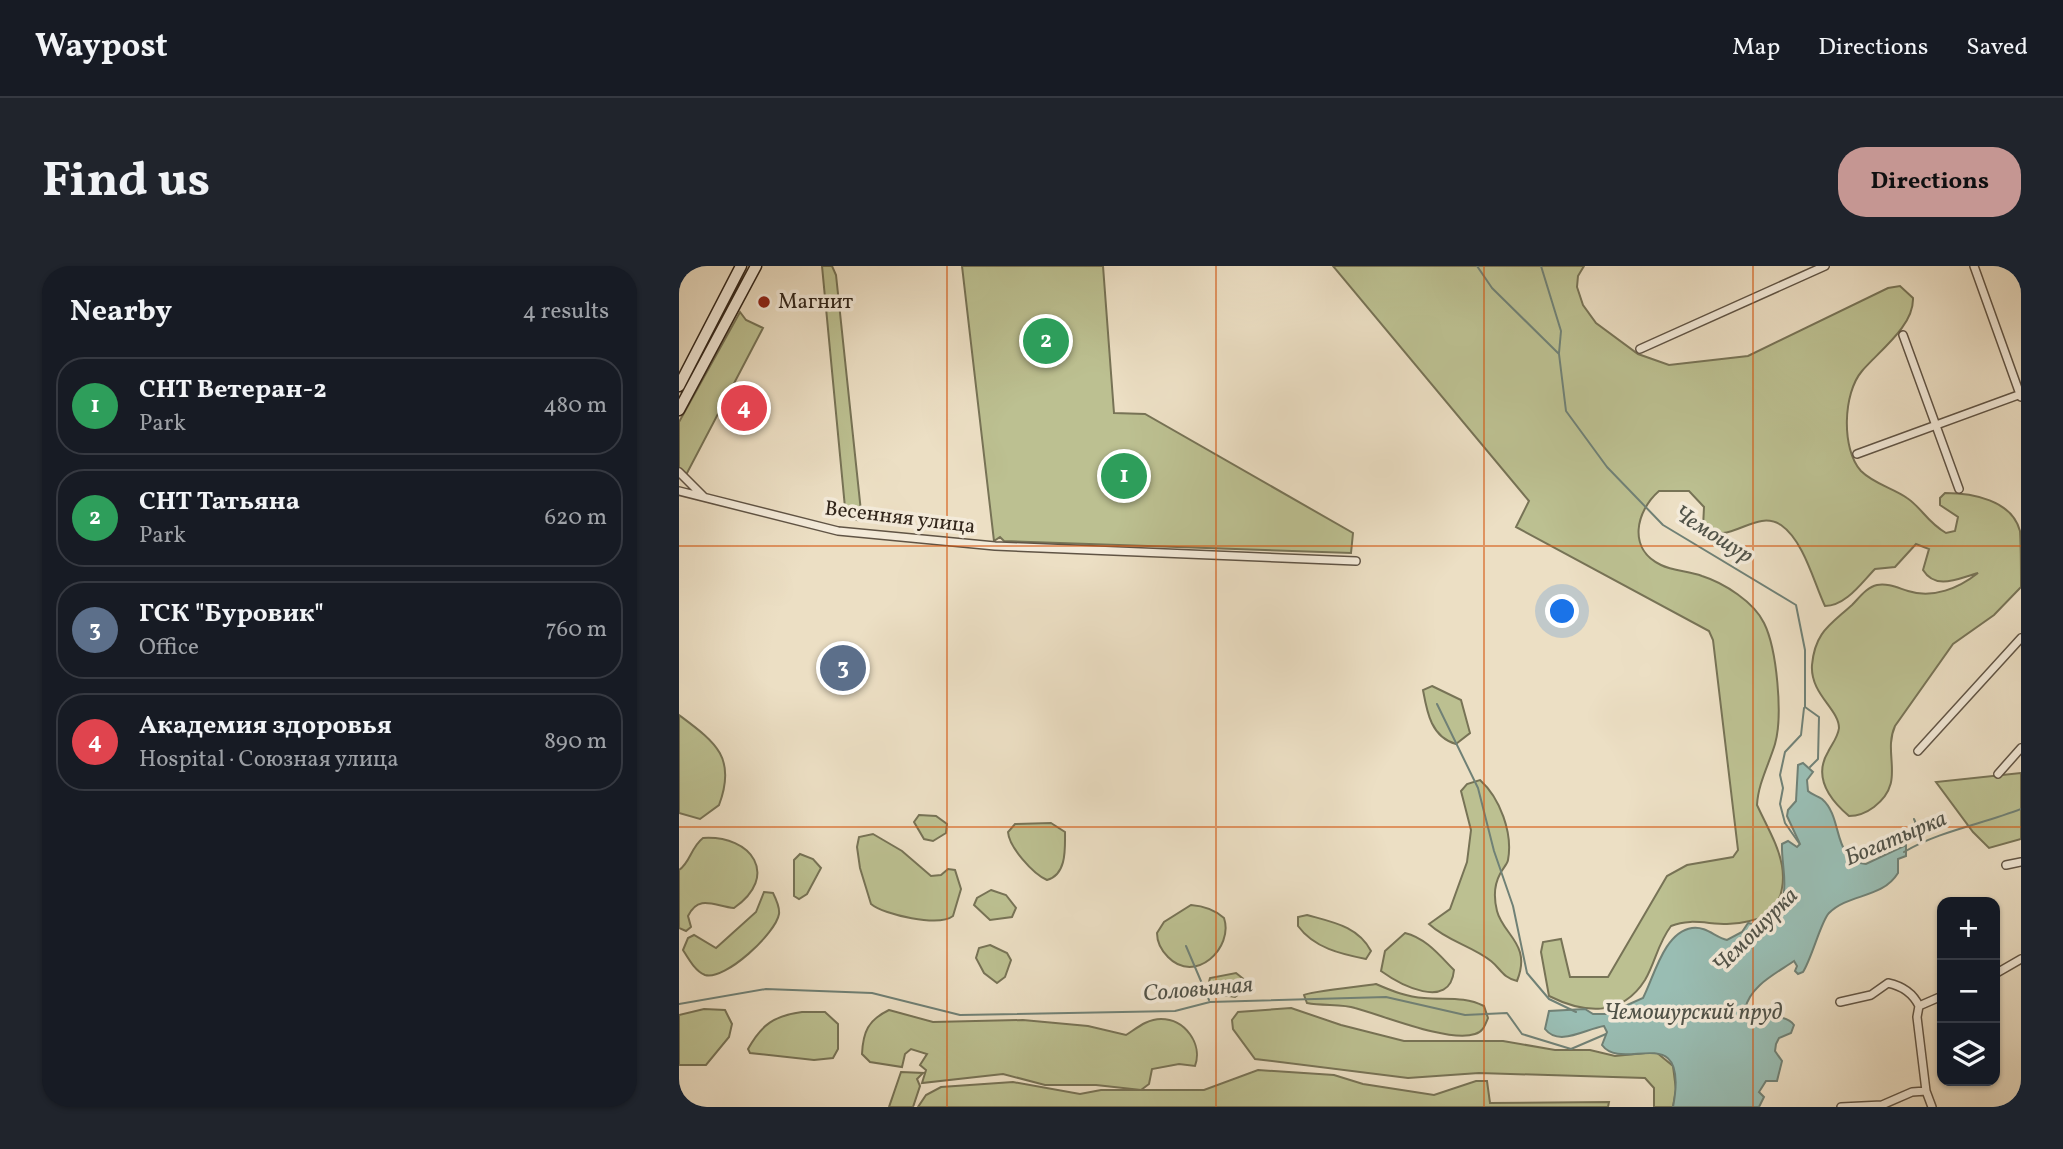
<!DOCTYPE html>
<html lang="en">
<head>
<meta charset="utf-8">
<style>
	body { margin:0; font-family:Vollkorn,serif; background:#20242c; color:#f1f3f6 }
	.controls { position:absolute; right:21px; bottom:21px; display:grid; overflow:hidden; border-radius:14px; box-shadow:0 2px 5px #0004 }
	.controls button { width:63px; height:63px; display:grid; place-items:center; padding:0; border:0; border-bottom:2px solid #363941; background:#171b24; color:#f1f3f6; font:35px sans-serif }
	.you { position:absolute; left:884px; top:346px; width:24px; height:24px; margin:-18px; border:5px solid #fff; border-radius:50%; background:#1a73e8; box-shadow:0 0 0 10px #1a73e833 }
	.badge { display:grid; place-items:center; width:46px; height:46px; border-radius:50%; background:#c59692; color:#fff; font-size:23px; font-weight:700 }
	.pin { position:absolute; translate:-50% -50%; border:4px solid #fff; box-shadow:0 2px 7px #0006 }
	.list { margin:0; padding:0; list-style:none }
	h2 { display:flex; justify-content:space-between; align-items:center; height:91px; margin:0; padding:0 28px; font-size:30px }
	h2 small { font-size:23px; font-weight:400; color:#9ea1a6 }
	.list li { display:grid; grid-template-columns:46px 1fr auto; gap:21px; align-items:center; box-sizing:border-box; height:98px; margin:0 14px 14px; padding:0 14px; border:2px solid #363941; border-radius:28px }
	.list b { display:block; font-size:26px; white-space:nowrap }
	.list p { margin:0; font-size:23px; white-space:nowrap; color:#9ea1a6 }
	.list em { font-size:23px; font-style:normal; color:#9ea1a6 }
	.icon { flex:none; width:38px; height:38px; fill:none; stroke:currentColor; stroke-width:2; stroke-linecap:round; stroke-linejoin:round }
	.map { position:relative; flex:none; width:1342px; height:841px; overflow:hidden; border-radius:28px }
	header { display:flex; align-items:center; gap:42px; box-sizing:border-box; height:98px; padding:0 35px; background:#171b24; border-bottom:2px solid #363941 }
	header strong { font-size:33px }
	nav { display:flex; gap:38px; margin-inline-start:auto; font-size:24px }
	.intro { display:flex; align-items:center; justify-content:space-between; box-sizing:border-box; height:168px; padding:0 42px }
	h1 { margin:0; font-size:49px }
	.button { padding:18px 32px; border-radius:28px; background:#c59692; color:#111; font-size:24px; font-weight:700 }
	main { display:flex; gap:42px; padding:0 42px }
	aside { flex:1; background:#171b24; border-radius:28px; box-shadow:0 2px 5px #0004 }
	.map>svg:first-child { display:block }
	.green { fill:#bcc091; stroke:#777356; stroke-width:2 }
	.water { fill:#99bdb3; stroke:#708176; stroke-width:2 }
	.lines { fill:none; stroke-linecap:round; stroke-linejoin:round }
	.stream { stroke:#708176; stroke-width:2 }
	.street-casing { stroke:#605445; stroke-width:10 }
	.secondary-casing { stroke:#32261b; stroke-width:13 }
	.street { stroke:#f3ead9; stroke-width:7 }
	.secondary { stroke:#f3ead9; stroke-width:10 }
	.grid { fill:none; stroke:#d6540e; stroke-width:2; stroke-opacity:0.55 }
	.poi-dot { fill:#8f2418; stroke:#f3ead9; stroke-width:2.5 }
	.labels { text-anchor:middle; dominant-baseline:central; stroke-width:7; stroke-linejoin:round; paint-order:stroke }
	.poi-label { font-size:21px; fill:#32261b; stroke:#f3ead9; text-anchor:start }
	.street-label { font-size:21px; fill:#32261b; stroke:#f3ead9 }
	.water-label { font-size:23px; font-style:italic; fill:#515349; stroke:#f3ead9 }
</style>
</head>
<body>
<header>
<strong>Waypost</strong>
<nav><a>Map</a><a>Directions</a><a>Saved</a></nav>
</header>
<div class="intro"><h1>Find us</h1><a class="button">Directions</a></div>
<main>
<aside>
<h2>Nearby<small>4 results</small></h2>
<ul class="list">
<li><span class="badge" style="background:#2e9e5b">1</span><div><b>СНТ Ветеран-2</b><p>Park</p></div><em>480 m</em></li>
<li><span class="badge" style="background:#2e9e5b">2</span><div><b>СНТ Татьяна</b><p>Park</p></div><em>620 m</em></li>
<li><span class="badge" style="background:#5c6f8a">3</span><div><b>ГСК &quot;Буровик&quot;</b><p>Office</p></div><em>760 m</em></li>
<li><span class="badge" style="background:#e0444e">4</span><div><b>Академия здоровья</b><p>Hospital · Союзная улица</p></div><em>890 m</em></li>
</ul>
</aside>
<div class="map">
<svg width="1342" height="841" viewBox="0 0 1342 841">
	<rect width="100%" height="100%" fill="#ecdfc4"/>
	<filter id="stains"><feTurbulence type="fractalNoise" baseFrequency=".00286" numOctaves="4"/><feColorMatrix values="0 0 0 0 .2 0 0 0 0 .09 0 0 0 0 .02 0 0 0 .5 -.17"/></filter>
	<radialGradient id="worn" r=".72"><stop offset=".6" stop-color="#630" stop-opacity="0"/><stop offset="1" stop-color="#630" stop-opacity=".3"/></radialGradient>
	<path class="green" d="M143 0H153L157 9 183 255 167 252Z
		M283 0H424L435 147 466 148 674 267 672 287 325 275 321 271 315 275Z
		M654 0H905L899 10 898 21 904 39 917 57 959 88 990 99 1069 90 1209 22 1221 20 1234 32C1235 60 1200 85 1183 105 1164 127 1162 183 1182 205 1195 218 1214 222 1228 232 1243 242 1248 256 1267 267L1276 265 1279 251 1261 239V232L1266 227C1293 227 1333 234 1341 265 1342 281 1342 304 1342 321L1315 349 1274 378 1216 460C1203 489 1228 516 1195 541 1187 547 1179 550 1170 550 1150 533 1134 511 1149 486 1153 478 1159 471 1160 462 1160 443 1131 428 1133 399 1136 366 1151 359 1173 339 1180 332 1188 321 1198 319 1209 317 1219 322 1229 325 1254 333 1280 322 1299 307 1280 312 1257 325 1244 304L1250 283 1237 278 1216 301 1196 303C1183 316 1167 340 1146 340 1135 317 1125 275 1102 259 1076 242 1050 281 1024 262L1025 241 1010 225H980C957 245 948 283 982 299 994 305 1010 305 1023 310 1045 317 1075 336 1085 357 1098 383 1104 450 1096 478 1090 498 1079 518 1078 539 1095 576 1118 607 1093 648 1078 653 1064 658 1048 658 1028 658 1011 652 992 660 979 677 976 697 966 714 942 752 904 747 870 730L862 686 864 676 882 673 891 711H929L988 610 1008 599 1054 591 1059 584 1034 374 1030 365 837 261 850 235Z
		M61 46 67 54 84 62 7 209 0 203V156Z
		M753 420 782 434 791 467 777 478C752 471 748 446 744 424Z
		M0 449C36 476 58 491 40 539L21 553 0 547Z
		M1342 507V573L1310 582 1294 566 1257 516Z
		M801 514C821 532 834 567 829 594 828 599 823 603 821 608 815 619 815 633 818 645 824 669 853 678 838 715 824 712 822 703 812 695 793 680 768 675 750 658L771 643 788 596 792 564 782 525 788 518Z
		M240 549 257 550 268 558 267 567 254 575 245 573 235 556Z
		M372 557 386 566C386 582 388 609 368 614 354 608 330 581 329 566L336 558Z
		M194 568 223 585 252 610 262 609 269 603 276 604 282 623 274 650C260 661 205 649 192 638L181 602 178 581 180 571Z
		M24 572C73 569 101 610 55 642 37 641 20 627 9 650L12 661 7 665 0 662V604C11 597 12 581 24 572Z
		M121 588 134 593 142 602 128 628 120 633 115 630V594Z
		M312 624 327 629 337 642 333 651 311 654 295 639 298 632Z
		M85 626 94 627C97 633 101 641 100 648 97 667 46 715 26 709 16 705 9 692 4 684L9 672 15 669 37 682 77 646Z
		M512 639C525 640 535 643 545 652 555 682 516 719 489 691 482 684 478 677 478 667L485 656Z
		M628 649C653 656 679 660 692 685L687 693C662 688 635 682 619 660V651Z
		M726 667C747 672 761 690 775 704 771 746 720 718 702 705L706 685Z
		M311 679 328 687 332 694 326 711 318 717 305 707 297 692 300 682Z
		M557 707 567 715V723L556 731 538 728 529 720 531 712Z
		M697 718C713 725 728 731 745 732 767 734 785 730 805 740L809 752C806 759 804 766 796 768 770 777 703 749 676 742 664 738 644 740 628 737L625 729C628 726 685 720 697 718Z
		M612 742 662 759 725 775H824L876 784H911L936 790 977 786 994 800 997 824 994 841H975V822L966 812 800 807 729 812 576 793 554 763 553 754 559 746Z
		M25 743 46 744 53 758 50 771 27 799H0V749Z
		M210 744 254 756 344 754 409 760 447 769C458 762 468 753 482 753 506 753 524 778 516 800L500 798 473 803 470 818 462 824 417 819H366L324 808 243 817 247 804 241 799 248 788 232 783 226 788 223 801 191 796 183 788C184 766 189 754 210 744Z
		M123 746H146L159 758V783L154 792 135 794 71 787 69 783C83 758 95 750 123 746Z
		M579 804 655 809 684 818 755 829 797 815H808L811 837 930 836 929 841H239L247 829 262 821 334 816 401 828 422 824H525Z
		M222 806 244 807 238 813 241 820 234 841H210Z"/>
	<path class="water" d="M1124 497 1134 506 1128 514 1129 525C1133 529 1139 530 1143 533 1165 552 1152 593 1187 598L1227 579V590L1219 593V607C1203 633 1170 627 1150 647 1142 655 1133 692 1124 706L1119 708 1116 705 1118 700 1115 695C1096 708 1071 720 1066 743 1080 757 1103 744 1115 759L1112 767 1100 772 1097 778 1096 785 1103 795 1098 815H1087L1080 826 1085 831 1080 841H994C1011 751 944 808 923 779L928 766 925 760C906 763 880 781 866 763L870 745 906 743 914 748H928L964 732C975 711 985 666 1013 662 1027 660 1036 671 1048 674L1063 666 1069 657C1078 659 1084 658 1090 652 1115 630 1102 606 1103 578L1109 575 1118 581 1121 578 1108 550 1109 544 1117 535 1119 499Z"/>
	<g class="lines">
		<path class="stream" d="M798 0 813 22 880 88 887 145 928 201 984 259 1117 339 1126 384V441L1140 451 1139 493 1131 501
			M862 0 882 65 880 87
			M758 438 799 522 815 585 834 640 848 707 870 733 897 746
			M1235 553 1244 574
			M1120 577 1106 557 1101 538 1104 522 1101 509 1106 486 1122 469 1125 442
			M1225 586C1260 565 1304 558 1342 543
			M507 680 530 734
			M0 738 87 723 193 727 281 749 496 745 531 736 707 731 786 749 828 747 843 768 892 783 927 768"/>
		<g class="street-casing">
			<path id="street" d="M1295 0 1342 131
				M1224 69 1280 223
				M961 83 1146 0
				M1178 188 1342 128
				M0 206 25 231
				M0 225 159 265 316 280 677 295
				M1239 485 1342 372
				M1319 508 1342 482
				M1327 599 1342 596
				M1316 708 1342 693
				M1161 736 1192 729 1209 717C1223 720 1234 727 1240 740
				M1162 841 1203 839 1233 826 1247 825
				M1253 841 1247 825 1238 751 1240 740 1263 730"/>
		</g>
		<g class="secondary-casing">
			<path id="secondary" d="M0 120 62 0
				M0 144 77 0"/>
		</g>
		<use href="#street" class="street"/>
		<use href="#secondary" class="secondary"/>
	</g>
	<path class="grid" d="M268 0V841M537 0V841M805 0V841M1074 0V841M0 280H1342M0 561H1342"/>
	<circle class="poi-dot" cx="85" cy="36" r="7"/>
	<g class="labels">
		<g class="poi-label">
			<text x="99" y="36">Магнит</text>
		</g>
		<g class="street-label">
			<text transform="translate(221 252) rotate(7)">Весенняя улица</text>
		</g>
		<g class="water-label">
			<text transform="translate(1034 269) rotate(32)">Чемошур</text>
			<text transform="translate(1217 573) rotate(-23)">Богатырка</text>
			<text transform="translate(1077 665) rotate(-45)">Чемошурка</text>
			<text transform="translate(519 724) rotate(-5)">Соловьиная</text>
			<text x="1014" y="747">Чемошурский пруд</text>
		</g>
	</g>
	<rect width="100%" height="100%" filter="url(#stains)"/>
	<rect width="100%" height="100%" fill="url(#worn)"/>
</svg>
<div class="controls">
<button>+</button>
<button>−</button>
<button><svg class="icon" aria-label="layers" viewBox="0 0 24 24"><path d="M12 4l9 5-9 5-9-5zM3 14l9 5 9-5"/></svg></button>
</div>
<div class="you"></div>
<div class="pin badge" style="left:445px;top:210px;background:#2e9e5b">1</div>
<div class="pin badge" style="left:367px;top:75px;background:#2e9e5b">2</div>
<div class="pin badge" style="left:164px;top:402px;background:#5c6f8a">3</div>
<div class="pin badge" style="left:65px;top:142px;background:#e0444e">4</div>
</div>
</main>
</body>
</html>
